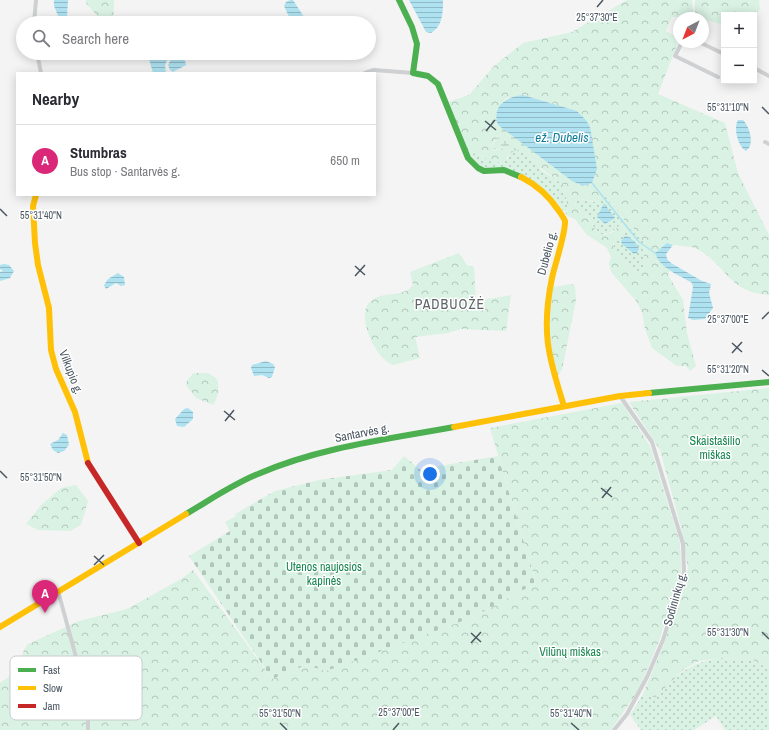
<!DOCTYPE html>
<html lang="en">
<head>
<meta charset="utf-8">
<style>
	body { margin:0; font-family:"Archivo Narrow",sans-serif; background:#f7f7f7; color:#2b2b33 }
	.controls { position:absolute; right:12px; top:12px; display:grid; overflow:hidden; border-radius:0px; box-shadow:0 2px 10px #0003 }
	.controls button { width:36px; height:36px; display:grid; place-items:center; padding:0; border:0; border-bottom:1px solid #e1e1e2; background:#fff; color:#2b2b33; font:20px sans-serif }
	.compass { position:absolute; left:673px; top:12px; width:36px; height:36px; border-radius:50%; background:#fff; box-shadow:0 2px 10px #0003; rotate:222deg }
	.you { position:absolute; left:430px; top:474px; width:14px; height:14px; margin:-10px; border:3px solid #fff; border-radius:50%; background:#1a73e8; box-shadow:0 0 0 6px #1a73e833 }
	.badge { display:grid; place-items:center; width:26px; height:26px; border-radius:50%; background:#db2777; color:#fff; font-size:13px; font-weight:700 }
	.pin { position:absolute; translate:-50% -33px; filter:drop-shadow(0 1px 2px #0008) }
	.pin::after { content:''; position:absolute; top:21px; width:14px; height:12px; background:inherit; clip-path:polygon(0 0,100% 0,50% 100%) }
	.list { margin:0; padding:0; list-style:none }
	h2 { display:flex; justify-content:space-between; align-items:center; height:52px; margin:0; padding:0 16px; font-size:17px }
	h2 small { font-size:13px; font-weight:400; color:#7c7c81 }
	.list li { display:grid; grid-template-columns:26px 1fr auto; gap:12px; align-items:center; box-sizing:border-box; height:72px; padding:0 16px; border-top:1px solid #e1e1e2 }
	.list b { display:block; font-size:15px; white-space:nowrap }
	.list p { margin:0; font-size:13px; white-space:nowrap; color:#7c7c81 }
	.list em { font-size:13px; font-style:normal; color:#7c7c81 }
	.icon { flex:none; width:22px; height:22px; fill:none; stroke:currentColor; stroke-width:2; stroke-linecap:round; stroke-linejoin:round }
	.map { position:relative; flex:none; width:769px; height:730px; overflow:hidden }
	.search { position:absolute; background:#fff; box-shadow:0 2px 10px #0003; left:16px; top:16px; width:360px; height:44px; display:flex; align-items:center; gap:10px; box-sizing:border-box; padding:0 14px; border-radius:22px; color:#7c7c81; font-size:15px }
	.panel { position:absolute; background:#fff; box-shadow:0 2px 10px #0003; left:16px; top:72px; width:360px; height:124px; border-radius:0px }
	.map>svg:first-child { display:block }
	.grass { fill:url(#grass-dots) }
	.forest { fill:url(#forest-crowns); fill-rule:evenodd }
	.wetland { fill:url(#wetland-marsh) }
	.cemetery { fill:url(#cemetery-stones) }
	.water { fill:url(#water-rules) }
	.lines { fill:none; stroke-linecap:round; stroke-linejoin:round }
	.stream { stroke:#aee2f0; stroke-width:1.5 }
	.street { stroke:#ced0d2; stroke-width:4 }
	.fast { stroke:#4caf50; stroke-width:6 }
	.slow { stroke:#ffc107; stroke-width:6 }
	.jam { stroke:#c62828; stroke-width:6 }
	.ticks { fill:none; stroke:#4a5661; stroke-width:1.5 }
	.labels { text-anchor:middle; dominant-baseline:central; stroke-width:3; stroke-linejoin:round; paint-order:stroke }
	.street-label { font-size:12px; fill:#4a5661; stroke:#fff }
	.park-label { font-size:12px; fill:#17864f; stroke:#fff }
	.water-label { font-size:13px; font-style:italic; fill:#0c7c9b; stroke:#fff }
	.quarter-label { font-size:14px; letter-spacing:1px; fill:#5f6368; stroke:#fff }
	.key { fill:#fff; stroke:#c9ccd0; stroke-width:1 }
	.key-label { font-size:11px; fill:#4a5661 }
	.ticks-label { font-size:10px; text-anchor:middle; fill:#4a5661; stroke:#fff; stroke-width:3; stroke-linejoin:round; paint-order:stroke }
</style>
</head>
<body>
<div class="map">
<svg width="769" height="730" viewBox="0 0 769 730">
	<defs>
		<pattern id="grass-dots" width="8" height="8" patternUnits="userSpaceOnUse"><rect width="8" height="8" fill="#d9f2e3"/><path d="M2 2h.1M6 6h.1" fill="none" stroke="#b2c7bb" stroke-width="1.8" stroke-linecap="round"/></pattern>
		<pattern id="forest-crowns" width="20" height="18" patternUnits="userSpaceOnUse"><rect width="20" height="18" fill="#d9f2e3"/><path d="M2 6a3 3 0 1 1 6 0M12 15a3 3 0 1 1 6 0" fill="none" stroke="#b2c7bb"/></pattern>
		<pattern id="wetland-marsh" width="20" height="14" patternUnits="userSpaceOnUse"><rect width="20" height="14" fill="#d9f2e3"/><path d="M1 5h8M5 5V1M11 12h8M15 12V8" fill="none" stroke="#b2c7bb"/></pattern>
		<pattern id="cemetery-stones" width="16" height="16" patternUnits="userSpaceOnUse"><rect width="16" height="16" fill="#d9f2e3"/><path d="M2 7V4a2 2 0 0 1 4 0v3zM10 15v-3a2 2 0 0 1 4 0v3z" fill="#b2c7bb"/></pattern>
		<pattern id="water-rules" width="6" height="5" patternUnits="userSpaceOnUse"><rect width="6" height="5" fill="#aee2f0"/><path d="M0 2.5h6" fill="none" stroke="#90bac6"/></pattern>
	</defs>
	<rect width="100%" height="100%" fill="#f4f4f4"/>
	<path class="grass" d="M516 149 519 150 537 163 541 170 561 183 566 194 568 216 553 199 511 170 482 169 468 154 477 153 485 158 508 159 509 155Z
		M605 196 624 219C621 225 618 227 614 230 596 244 594 222 585 213 582 210 578 210 575 207L576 202 579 199 594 202Z
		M632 226 645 244 643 268 640 272C630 269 609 253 614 240 617 234 626 230 632 226Z
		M720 658 753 660 769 669V730H725L716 716 694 730H641L630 715 642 696 656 697C680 674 685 664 720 658Z"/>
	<path class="forest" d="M86 0H114L113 23H99L98 17 86 3Z
		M627 0H692L693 16 672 17 666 31 679 38V40L658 94 725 123 738 173 769 235V295C728 292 728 267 699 250 691 245 684 247 675 245 672 245 670 243 667 243L655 253 659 261 670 270 668 275 683 300 687 333 696 366 690 371 686 366H677L652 348 645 329 642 313 637 302 611 272 609 264 611 257 607 248 586 234 575 219 568 216 566 194 561 183 538 166 537 163 539 156 579 185 586 120 577 111 523 95 507 98 502 102 496 113 498 125 504 129 491 146 495 150 503 149 509 155 504 162 493 163 477 153 468 154 448 102 469 95 494 66 523 43 572 32ZM605 196 624 219C621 225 618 227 614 231 596 244 594 222 585 213 582 210 578 210 575 207L576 202 579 199 598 202ZM632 226 645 244 643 268 640 272C630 269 609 253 614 240 617 234 626 230 632 226Z
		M695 0H759L760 9 754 18V15H724V25L695 17Z
		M459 253 467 265 474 267 476 301 511 295 506 331 461 329 448 333 415 337 420 358 393 365C376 360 354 314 371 301 384 290 402 299 413 285L410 272Z
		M572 284 575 286 576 300 562 370 557 377 550 352 547 328 552 287Z
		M194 373H208L217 379C220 389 218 397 213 405L196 398 186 385 187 380Z
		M769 388V669L753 660 720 658 699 661 684 669 656 697 642 696 664 644 688 568 681 527 660 450 629 402Z
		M622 403 650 446 680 543 681 572 659 641 647 670 637 692 611 730H0V683C7 678 18 671 21 662 23 654 22 651 28 644L79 621 127 609 181 579 193 570 272 679 306 665 326 670 473 617 536 583 490 428Z
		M76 485 88 501 81 525 70 531 38 530 26 524 41 505 61 488Z"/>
	<path class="wetland" d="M504 129 539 156 537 163 519 150 514 151 509 155 503 149H492L491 147Z"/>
	<path class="cemetery" d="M404 456 426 475 434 467 498 456 536 583 473 617 387 649 326 671 306 665 272 679 189 556 230 531 225 522 236 516 235 514 275 491 319 480 392 470Z"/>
	<path class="water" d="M54 0H68L67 17 59 18 54 6Z
		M290 0H293L304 17 295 23 291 21 284 6 286 2Z
		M409 0H443C443 12 443 26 431 33L426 32Z
		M156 53H168V58L165 65 166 73H153L149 59Z
		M170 53H183L186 65 173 72 170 70 168 65 171 59Z
		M523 95 577 111 586 120 590 127 597 169 592 183 583 186 572 181 498 125C491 106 507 96 523 95Z
		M738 120H743C750 127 755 145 746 151 738 147 733 128 738 120Z
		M604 203 615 218 605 224 597 217Z
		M625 236C630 236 638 244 639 249L637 253 634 254 622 244 621 241Z
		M667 243 673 245 666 254 667 259 671 263 702 281 711 284 709 293 713 308 705 319 693 320 688 318 693 287 692 283C680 275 660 269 655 253Z
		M4 264 9 265 14 271 10 278 0 281V272L3 271 0 269V265Z
		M118 273 124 277 125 285 121 286 116 283 106 289 104 285 108 279Z
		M266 361 273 364 275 367 272 377 269 378 262 375 254 376 251 368 252 365Z
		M188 408 193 412V419L184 427 177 426 175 419 184 409Z
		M63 433 67 435 69 445 64 451 58 453 53 450 50 444 58 440Z"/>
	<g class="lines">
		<path class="stream" d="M592 183 639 242 655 253"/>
		<path class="street" d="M34 23 36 0
			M682 42 675 56 718 77
			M699 42 724 54
			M37 53 41 73
			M754 68 769 76
			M365 73 374 70 413 73
			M765 142 769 144
			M58 591 88 701V730
			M614 730 627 714 647 677 663 640 684 572 683 544 652 442 620 396"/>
		<path class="fast" d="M399 0 412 27 417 44 413 73 428 76 438 84 468 158 478 168 484 171 504 170 521 177
			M649 393 769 382
			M186 514C210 500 233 484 258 474 320 447 389 439 454 427"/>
		<path class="slow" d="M521 177C537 185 549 196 559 211 561 214 564 218 565 221 566 232 555 264 552 278 541 331 548 356 564 406
			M36 195 33 206 35 243 38 265 49 308 51 350 56 369 75 412 88 463
			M454 427 620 396 649 393
			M0 627 186 514"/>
		<path class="jam" d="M88 463 139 543"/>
	</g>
	<path class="ticks" d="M597 7 603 0M762 107 769 114M485 121 496 130M486 131 495 120M0 209 7 216M355 266 365 275M355 276 365 265M762 319 769 312M732 343 742 352M732 353 742 342M762 370 769 376M224 411 235 420M225 421 234 410M0 471 7 478M601 488 612 497M602 498 611 487M94 556 104 565M94 565 104 555M762 632 769 639M471 633 481 642M471 643 481 632M280 723 287 730M571 723 579 730M393 730 399 723"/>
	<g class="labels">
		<g class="street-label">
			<text transform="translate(547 253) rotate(-75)">Dubelio g.</text>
			<text transform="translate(71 372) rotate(69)">Vilkupio g.</text>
			<text transform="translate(362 433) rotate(-11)">Santarvės g.</text>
			<text transform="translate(675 599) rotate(-74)">Sodininkų g.</text>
		</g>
		<g class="park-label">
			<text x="715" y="441">Skaistašilio<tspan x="715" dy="14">miškas</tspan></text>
			<text x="324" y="567">Utenos naujosios<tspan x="324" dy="14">kapinės</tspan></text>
			<text x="570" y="652">Vilūnų miškas</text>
		</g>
		<g class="water-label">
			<text x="562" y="137">ež. Dubelis</text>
		</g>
		<g class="quarter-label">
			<text x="450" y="304">PADBUOŽĖ</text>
		</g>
	</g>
	<rect x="10" y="656" width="132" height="64" rx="6" class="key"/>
	<rect x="18" y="668" width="18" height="4" fill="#4caf50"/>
	<rect x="18" y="686" width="18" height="4" fill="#ffc107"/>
	<rect x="18" y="704" width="18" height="4" fill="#c62828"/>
	<g class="key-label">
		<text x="43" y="674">Fast</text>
		<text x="43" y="692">Slow</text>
		<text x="43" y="710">Jam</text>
	</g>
	<g class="ticks-label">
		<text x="597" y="21">25°37'30"E</text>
		<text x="728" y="111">55°31'10"N</text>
		<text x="41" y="219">55°31'40"N</text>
		<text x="728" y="323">25°37'00"E</text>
		<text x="728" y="373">55°31'20"N</text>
		<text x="41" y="481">55°31'50"N</text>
		<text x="728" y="636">55°31'30"N</text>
		<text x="399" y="716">25°37'00"E</text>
		<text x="280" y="717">55°31'50"N</text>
		<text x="571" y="717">55°31'40"N</text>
	</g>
</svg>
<div class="controls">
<button>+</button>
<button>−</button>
</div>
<svg class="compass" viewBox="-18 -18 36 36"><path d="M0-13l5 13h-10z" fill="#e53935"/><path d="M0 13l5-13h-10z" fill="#7c7c81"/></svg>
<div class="you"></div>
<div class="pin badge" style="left:45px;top:613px">A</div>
<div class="search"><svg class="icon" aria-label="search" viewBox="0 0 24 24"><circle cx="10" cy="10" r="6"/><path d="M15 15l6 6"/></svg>Search here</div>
<section class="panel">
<h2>Nearby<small></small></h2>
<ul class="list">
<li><span class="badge">A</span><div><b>Stumbras</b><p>Bus stop · Santarvės g.</p></div><em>650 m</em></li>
</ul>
</section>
</div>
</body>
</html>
